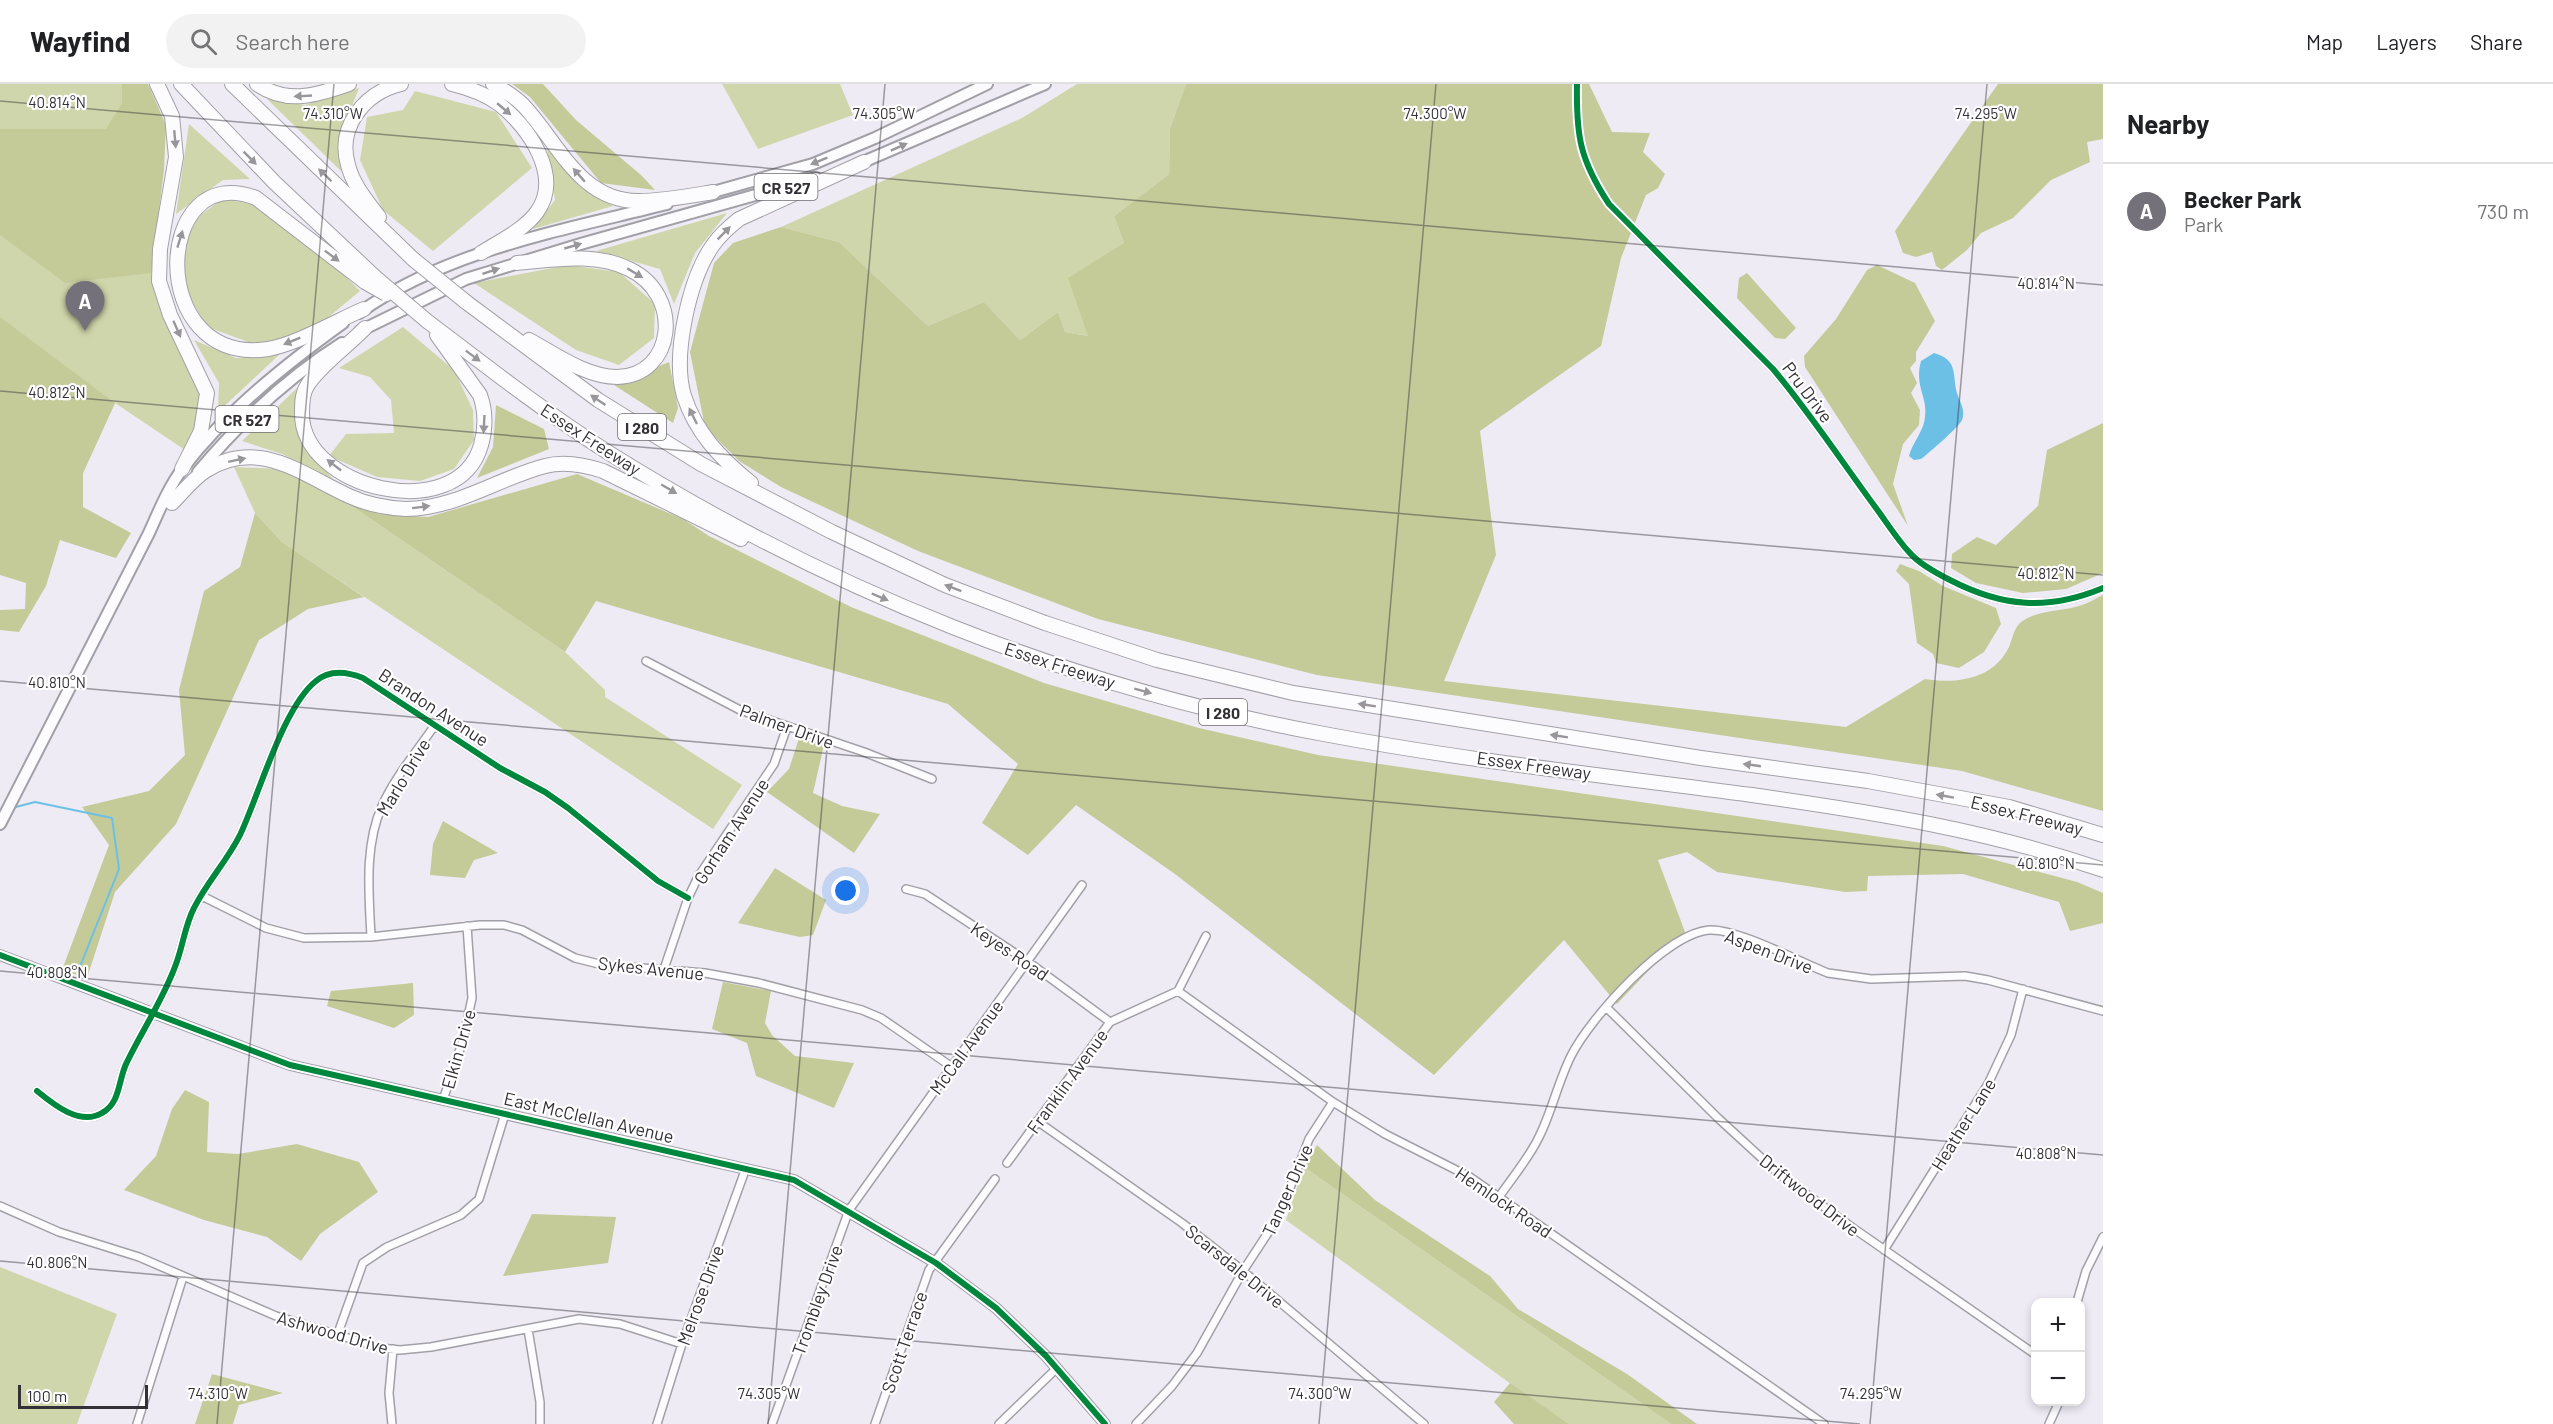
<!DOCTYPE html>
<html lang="en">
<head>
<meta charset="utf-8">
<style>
	body { margin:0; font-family:Barlow,sans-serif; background:#f2f2f2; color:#202124 }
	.controls { position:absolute; right:18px; bottom:18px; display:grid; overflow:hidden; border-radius:12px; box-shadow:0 3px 9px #0003 }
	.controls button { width:54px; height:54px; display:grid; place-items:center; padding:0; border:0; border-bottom:2px solid #e0e0e0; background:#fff; color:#202124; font:30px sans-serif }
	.scale { position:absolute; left:18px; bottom:15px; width:130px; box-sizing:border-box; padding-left:6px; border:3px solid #333037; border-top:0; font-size:16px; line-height:21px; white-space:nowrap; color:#333037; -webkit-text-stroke:4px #fff; paint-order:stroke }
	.you { position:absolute; left:846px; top:807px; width:21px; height:21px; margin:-15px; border:4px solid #fff; border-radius:50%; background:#1a73e8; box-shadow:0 0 0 9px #1a73e833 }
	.badge { display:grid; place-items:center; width:39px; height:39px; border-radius:50%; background:#74717a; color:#fff; font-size:20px; font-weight:700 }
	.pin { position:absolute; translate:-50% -50px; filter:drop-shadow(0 2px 3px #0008) }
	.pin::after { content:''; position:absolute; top:32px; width:21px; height:18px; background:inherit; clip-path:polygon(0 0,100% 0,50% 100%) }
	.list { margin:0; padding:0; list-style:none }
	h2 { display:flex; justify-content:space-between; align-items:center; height:78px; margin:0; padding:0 24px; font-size:26px }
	h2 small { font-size:20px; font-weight:400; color:#757577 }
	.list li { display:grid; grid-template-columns:39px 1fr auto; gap:18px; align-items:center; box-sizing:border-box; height:96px; padding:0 24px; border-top:2px solid #e0e0e0 }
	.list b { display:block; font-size:22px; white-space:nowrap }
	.list p { margin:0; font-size:20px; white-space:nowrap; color:#757577 }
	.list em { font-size:20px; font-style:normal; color:#757577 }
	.icon { flex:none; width:33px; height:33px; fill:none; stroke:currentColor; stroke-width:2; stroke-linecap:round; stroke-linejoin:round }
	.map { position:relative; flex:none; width:2103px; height:1340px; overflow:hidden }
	header { display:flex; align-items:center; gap:36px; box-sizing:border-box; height:84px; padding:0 30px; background:#fff; border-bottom:2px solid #e0e0e0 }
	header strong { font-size:28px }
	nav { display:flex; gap:33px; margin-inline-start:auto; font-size:21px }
	.search { width:420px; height:54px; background:#f2f2f2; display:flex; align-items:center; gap:15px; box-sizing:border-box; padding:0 21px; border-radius:33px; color:#757577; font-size:22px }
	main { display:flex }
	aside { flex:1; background:#fff }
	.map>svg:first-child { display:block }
	.green { fill:#d0d6ab }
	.forest { fill:#c4cb99 }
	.water { fill:#6dc0e5 }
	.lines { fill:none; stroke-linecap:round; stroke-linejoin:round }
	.stream { stroke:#6dc0e5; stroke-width:2 }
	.minor-casing { stroke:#a2a0a7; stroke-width:10 }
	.tertiary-casing { stroke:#a2a0a7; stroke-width:12 }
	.primary-casing { stroke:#a2a0a7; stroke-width:14 }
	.motorway-casing { stroke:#a2a0a7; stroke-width:16 }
	.minor { stroke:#fcfcfe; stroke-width:7 }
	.tertiary { stroke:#fcfcfe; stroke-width:9 }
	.primary { stroke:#fcfcfe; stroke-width:10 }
	.motorway { stroke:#fcfcfe; stroke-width:14 }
	.motorway-bridge-casing { stroke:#a2a0a7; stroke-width:16; stroke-linecap:butt }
	.motorway-bridge { stroke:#fcfcfe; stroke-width:14 }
	.cycleway-casing { stroke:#fff; stroke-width:10 }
	.cycleway { stroke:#00873e; stroke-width:6 }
	.oneway { fill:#98969a }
	.ticks { fill:none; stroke:#333037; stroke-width:1.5; stroke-opacity:0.45 }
	.labels { text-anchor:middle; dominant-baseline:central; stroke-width:4.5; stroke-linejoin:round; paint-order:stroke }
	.shield { fill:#fff; stroke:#706e73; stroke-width:1.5 }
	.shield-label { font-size:16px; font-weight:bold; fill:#333037 }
	.street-label { font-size:18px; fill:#333037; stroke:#fff }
	.ticks-label { font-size:15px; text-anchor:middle; fill:#333037; stroke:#fff; stroke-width:4.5; stroke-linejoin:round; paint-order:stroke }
</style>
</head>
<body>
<header>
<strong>Wayfind</strong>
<div class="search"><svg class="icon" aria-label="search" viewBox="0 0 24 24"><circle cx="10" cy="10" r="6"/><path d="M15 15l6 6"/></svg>Search here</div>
<nav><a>Map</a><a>Layers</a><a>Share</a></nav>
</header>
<main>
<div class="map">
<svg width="2103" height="1340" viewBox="0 0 2103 1340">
	<rect width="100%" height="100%" fill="#eeebf5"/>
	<path class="green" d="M0 0H142L164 85 151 189 161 227 178 266 202 312 201 332 185 366 115 319 83 389 81 424 116 474 0 436Z
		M722 0H840L853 31 758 65Z
		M1077 0H1186L1170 44 1169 90 1114 132 1124 159 1088 252 1065 248 1058 228 1020 256 984 218 928 242 839 158 781 143 1022 34Z
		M359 4 339 56 341 87 267 15 305 21Z
		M415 7 496 28 532 84 433 167 383 126 360 76 367 33 403 26Z
		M189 40 250 95 223 96 176 130Z
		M547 64 579 102 613 122 533 145 555 116Z
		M222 115 253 120 323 170 360 207 325 236 277 257 257 261 207 243 184 203 186 149 202 130Z
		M727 129 695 169 674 220 660 185 596 167Z
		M568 181 619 188 655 220 654 254 619 281 576 266 474 199Z
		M403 243 454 286 473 326 474 356 454 385 420 397 377 393 329 372 346 350 394 349 391 316 370 293 339 284Z
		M194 256 236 274 280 270 218 328 219 299Z
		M297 304C292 355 302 358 333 395L282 370 242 357Z
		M234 383 282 385 340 414 565 568 605 606V613L742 701 713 745 282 458 255 429Z
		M1304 1083 1671 1340H1569L1533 1316 1286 1136Z
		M0 1183 117 1230 77 1340H0Z"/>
	<path class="forest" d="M122 0H148L166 41 164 85 151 189 65 199 0 151V45H106L122 19Z
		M512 0H543L576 36 641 91 655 106 601 99 530 13Z
		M1186 0H1589L1612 48 1650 49 1643 68 1665 90 1658 104 1646 111 1621 174 1601 262 1480 347 1496 471 1444 597 1846 643 1925 595C1956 600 1993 596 2009 563 2012 556 2014 544 2020 539 2037 525 2063 528 2082 521 2089 519 2096 514 2103 511V727L1962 687 1317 591 1098 535 918 467 781 403 739 377 705 343 690 268 714 179 733 159 781 143 839 158 928 242 984 218 1020 256 1058 228 1065 248 1088 252 1068 194 1124 159 1114 132 1169 90 1170 44Z
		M1998 0H2103V55L2087 58 2090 78 2051 96 2013 134 1981 149 1967 166 1942 186 1936 182 1932 168 1916 173 1903 169 1895 147Z
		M1877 181 1915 199 1935 237 1916 268V277L1910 284 1917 299 1911 309 1920 326 1919 341 1903 360 1893 400 1908 442 1805 283 1804 272 1836 235 1867 186Z
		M1747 189 1796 244 1785 255 1775 254 1737 214 1739 194Z
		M0 233 115 319 83 389V423L131 449 116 474 60 456 46 502 19 548 0 546V526L25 525 26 499 0 491Z
		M669 278 678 324 673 339 614 301Z
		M496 321 544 345 549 365 477 394 493 363Z
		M2103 339V489L2066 505 2023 509 1976 499 1951 484 1952 470 1977 453 1996 461 2038 422 2047 366Z
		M577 390 683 435 709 452 851 523 1044 599 1199 644 1318 671 1943 762 2077 798 2103 809V839L2070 847 2059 818 1963 790 1868 792 1867 807 1845 808 1717 788 1687 768 1658 776 1685 848 1617 920 1564 856 1434 991 1175 790 1076 721 1028 771 982 739 1018 680 948 620 596 517 565 568 340 414 379 430 428 433Z
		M255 429 282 458 364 513 308 525 259 556 176 740 115 808 87 894 62 886 109 761 82 723 149 707 185 671 179 606 204 507 240 483Z
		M1900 480 1919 487 1943 502 1996 524 2001 540 1984 568 1959 584 1936 579 1933 570 1917 559 1909 500 1896 487Z
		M799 654 824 661 813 709 842 722 880 730 854 769 767 708 789 685Z
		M443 737 498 769 474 776 465 794 430 791 433 760Z
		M775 784 826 816 813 851 800 853 738 839Z
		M723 898 771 907 765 939 772 951 795 972 854 979 834 1024 756 992 747 959 712 945Z
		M413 899 414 931 394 944 327 922 331 907Z
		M185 1006 209 1018 207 1068 238 1070 297 1060 359 1078 378 1108 320 1150 301 1177 267 1153 204 1136 124 1106 156 1072 172 1025Z
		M1317 1061 1375 1116 1490 1192 1518 1225 1627 1290 1697 1340H1671L1304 1083Z
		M532 1130 616 1133 608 1179 503 1192Z
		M212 1290 283 1309 239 1321 233 1340H195Z
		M1510 1299 1569 1340H1514L1494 1318Z"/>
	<path class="water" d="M1934 269C1959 276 1952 291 1957 309 1960 318 1966 327 1962 336 1959 343 1929 369 1921 375L1914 376 1909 372C1912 359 1924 347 1925 333 1928 313 1914 302 1921 277Z"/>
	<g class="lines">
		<path class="stream" d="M12 724 35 718 112 734 119 785 79 885"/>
		<g class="minor-casing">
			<path id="minor" d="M1577 0C1576 52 1580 76 1609 120L1773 285C1810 329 1842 378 1876 424 1887 439 1897 455 1909 468 1919 480 1936 489 1950 496 2002 523 2048 527 2103 504
				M646 577 740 626 864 668 932 695
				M906 805 925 810 1027 877 1110 938
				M202 812 266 844 304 854 371 853 480 841H504L522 846 575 874 603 881 705 889 759 899 862 926 881 934 952 983
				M371 853C369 810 364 762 382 722 395 693 417 667 435 641
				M664 885 688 814 698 793 774 680 787 643
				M1178 907 1333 1018 1385 1050 1470 1093 1824 1340
				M1607 924 1719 1035 1779 1090 1853 1144 2036 1271
				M37 1007C54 1021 80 1042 102 1029 121 1019 118 995 127 978 143 945 164 914 176 880 183 862 185 841 194 824 207 798 227 777 240 751 259 711 283 623 316 597 330 585 348 588 363 594L500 684 545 708 568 724 658 797 688 814
				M443 1016 463 956 472 914 467 842
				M1037 1037 1182 1139 1243 1187 1424 1340
				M1007 1079 1110 938 1178 907 1206 852
				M1499 1113C1512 1094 1529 1074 1539 1053 1552 1027 1558 998 1571 972 1590 934 1665 850 1709 846 1736 844 1800 878 1828 889L1871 895 1965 892 1988 896 2103 927
				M0 1122 59 1148 139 1173 276 1232 381 1264 400 1266 431 1263 579 1235 620 1240 682 1260
				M1884 1166 1988 1000 2011 951 2023 905
				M2077 1218 2086 1187 2103 1153
				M528 1245 540 1318V1340
				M337 1252 363 1179 387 1163 461 1131 479 1115 505 1030
				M137 1340 183 1193
				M392 1340 389 1309 393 1265
				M657 1340 682 1260 746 1084
				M772 1340 849 1126 1082 801
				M875 1340 929 1186 995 1095
				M999 1340 1057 1284
				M1136 1340 1172 1302 1197 1269 1243 1187 1279 1132 1309 1055 1333 1018
				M2049 1340 2059 1318"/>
		</g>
		<g class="tertiary-casing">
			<path id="tertiary" d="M0 871 290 981 794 1096 936 1179 996 1224 1046 1272 1105 1340"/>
		</g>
		<g class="primary-casing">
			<path id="primary" d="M856 81 1045 0
				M706 110 813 80 875 54 987 0
				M359 229C447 166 564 146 667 120
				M360 247 466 195 584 159 816 94
				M198 388C240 338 287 294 342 259
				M0 740 149 449C159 427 168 404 183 384 226 328 286 280 343 239"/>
		</g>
		<g class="motorway-casing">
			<path id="motorway" d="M157 0 172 32 176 73 160 165 159 197 170 231 207 309 201 347 182 385
				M181 0 274 98 375 193
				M232 0 413 175
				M257 0C287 21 318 11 349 0
				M452 0C469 4 485 10 499 20 528 42 563 92 537 128 524 146 500 157 481 169
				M493 0C504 6 514 12 523 21 558 58 580 118 639 117 663 117 689 112 713 108
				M379 133C367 117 353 101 348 81 337 43 364 9 401 0
				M517 179C553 176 595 168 629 185 684 211 675 292 617 293 586 293 555 270 529 256
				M466 218 598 316 701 380 832 448 945 501 1045 539 1157 576 1293 609 1701 674 1868 697 2009 723 2103 751
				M364 225C336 237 297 260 268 265 145 283 153 74 256 114L365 198
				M427 237C486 282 546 329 609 369 828 506 1070 603 1324 650 1466 677 1610 692 1752 711 1873 728 1986 746 2103 786
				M365 244C350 260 317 284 307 302 302 310 302 320 302 329 301 405 458 443 481 361 486 343 486 328 480 311L437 251
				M751 399C721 375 696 349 684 312 672 272 689 195 713 161 720 151 729 143 739 135L864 78
				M172 419C182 409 193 395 205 387 258 353 301 390 349 412 366 420 387 424 406 425 455 425 499 394 545 382 564 377 585 381 603 387L741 455"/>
		</g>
		<use href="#minor" class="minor"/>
		<use href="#tertiary" class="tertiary"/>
		<use href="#primary" class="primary"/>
		<use href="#motorway" class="motorway"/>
		<g class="motorway-bridge-casing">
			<path id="motorway-bridge" d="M413 175 466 218
				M375 193 427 237
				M365 198 386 210"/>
		</g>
		<use href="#motorway-bridge" class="motorway-bridge"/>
		<g class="cycleway-casing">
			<path id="cycleway" d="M1577 0C1576 52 1580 76 1609 120L1773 285C1810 329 1842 378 1876 424 1887 439 1897 455 1909 468 1919 480 1936 489 1950 496 2002 523 2048 527 2103 504
				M0 871 290 981 794 1096 936 1179 996 1224 1046 1272 1105 1340
				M37 1007C54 1021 80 1042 102 1029 121 1019 118 995 127 978 143 945 164 914 176 880 183 862 185 841 194 824 207 798 227 777 240 751 259 711 283 623 316 597 330 585 348 588 363 594L500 684 545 708 568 724 658 797 688 814"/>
		</g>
		<use href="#cycleway" class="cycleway"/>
	</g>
	<defs><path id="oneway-solid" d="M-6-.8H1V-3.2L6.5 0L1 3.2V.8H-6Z" transform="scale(1.5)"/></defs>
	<g class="oneway">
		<use href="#oneway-solid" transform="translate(303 12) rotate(177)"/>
		<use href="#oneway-solid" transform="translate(504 25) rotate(40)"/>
		<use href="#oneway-solid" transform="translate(175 55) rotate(85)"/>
		<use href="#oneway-solid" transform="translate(899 63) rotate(-24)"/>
		<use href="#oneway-solid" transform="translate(250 74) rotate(45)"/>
		<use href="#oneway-solid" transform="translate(819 77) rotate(158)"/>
		<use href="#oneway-solid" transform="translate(325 91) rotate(-136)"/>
		<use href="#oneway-solid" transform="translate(579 91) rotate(-131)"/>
		<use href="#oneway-solid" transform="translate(724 149) rotate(-45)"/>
		<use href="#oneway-solid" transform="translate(180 155) rotate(-73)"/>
		<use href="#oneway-solid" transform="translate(573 162) rotate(-16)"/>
		<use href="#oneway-solid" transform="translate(332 172) rotate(37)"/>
		<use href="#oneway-solid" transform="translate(491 187) rotate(-18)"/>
		<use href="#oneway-solid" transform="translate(635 189) rotate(31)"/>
		<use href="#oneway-solid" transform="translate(177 245) rotate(66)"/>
		<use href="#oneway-solid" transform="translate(292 257) rotate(158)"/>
		<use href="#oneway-solid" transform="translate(473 272) rotate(37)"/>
		<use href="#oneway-solid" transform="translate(598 316) rotate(-146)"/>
		<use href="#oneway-solid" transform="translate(693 332) rotate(-116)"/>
		<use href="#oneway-solid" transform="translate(484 340) rotate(93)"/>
		<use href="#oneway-solid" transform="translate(237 376) rotate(-12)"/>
		<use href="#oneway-solid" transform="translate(334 381) rotate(-142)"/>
		<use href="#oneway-solid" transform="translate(669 405) rotate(30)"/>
		<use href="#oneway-solid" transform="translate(421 423) rotate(-7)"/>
		<use href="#oneway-solid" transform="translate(953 504) rotate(-159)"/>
		<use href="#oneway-solid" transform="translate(880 513) rotate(23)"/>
		<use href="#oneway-solid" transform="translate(1143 607) rotate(15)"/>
		<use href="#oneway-solid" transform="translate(1367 621) rotate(-171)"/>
		<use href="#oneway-solid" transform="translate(1559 652) rotate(-171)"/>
		<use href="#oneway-solid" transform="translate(1752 681) rotate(-172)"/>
		<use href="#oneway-solid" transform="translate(1945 712) rotate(-170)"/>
	</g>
	<path class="ticks" d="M0 17 2103 201M0 307 2103 491M0 597 2103 781M0 887 2103 1071M0 1177 1860 1340M217 1340 334 0M768 1340 885 0M1319 1340 1436 0M1870 1340 1987 0"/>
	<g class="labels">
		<g class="shield">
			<rect x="754.5" y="90" width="63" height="26" rx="4.5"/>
			<rect x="215.5" y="322" width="63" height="26" rx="4.5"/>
			<rect x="618" y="330" width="48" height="26" rx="4.5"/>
			<rect x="1199" y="615" width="48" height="26" rx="4.5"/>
		</g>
		<g class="shield-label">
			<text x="786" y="103">CR 527</text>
			<text x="247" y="335">CR 527</text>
			<text x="642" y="343">I 280</text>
			<text x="1223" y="628">I 280</text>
		</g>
		<g class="street-label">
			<text transform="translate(1808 308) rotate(53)">Pru Drive</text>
			<text transform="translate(591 355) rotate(33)">Essex Freeway</text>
			<text transform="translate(1060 581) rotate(18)">Essex Freeway</text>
			<text transform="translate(434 623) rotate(33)">Brandon Avenue</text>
			<text transform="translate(787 642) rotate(20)">Palmer Drive</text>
			<text transform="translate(1534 681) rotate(8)">Essex Freeway</text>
			<text transform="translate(403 693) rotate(-59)">Marlo Drive</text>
			<text transform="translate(2027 731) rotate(14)">Essex Freeway</text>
			<text transform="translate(731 747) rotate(-57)">Gorham Avenue</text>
			<text transform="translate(1010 867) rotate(34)">Keyes Road</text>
			<text transform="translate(1769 867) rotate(21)">Aspen Drive</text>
			<text transform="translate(651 884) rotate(6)">Sykes Avenue</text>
			<text transform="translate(966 963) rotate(-54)">McCall Avenue</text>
			<text transform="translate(458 965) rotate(-74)">Elkin Drive</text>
			<text transform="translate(1067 997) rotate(-54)">Franklin Avenue</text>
			<text transform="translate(589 1033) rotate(13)">East McClellan Avenue</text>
			<text transform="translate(1963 1040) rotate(-58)">Heather Lane</text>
			<text transform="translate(1287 1106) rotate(-66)">Tanger Drive</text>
			<text transform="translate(1810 1111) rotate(38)">Driftwood Drive</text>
			<text transform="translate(1504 1118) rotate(34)">Hemlock Road</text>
			<text transform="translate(1235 1182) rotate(39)">Scarsdale Drive</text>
			<text transform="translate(700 1211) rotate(-70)">Melrose Drive</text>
			<text transform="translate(817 1216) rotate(-70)">Trombley Drive</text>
			<text transform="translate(333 1248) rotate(16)">Ashwood Drive</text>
			<text transform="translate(904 1258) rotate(-71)">Scott Terrace</text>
		</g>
	</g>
	<g class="ticks-label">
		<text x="57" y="24">40.814°N</text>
		<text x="333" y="35">74.310°W</text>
		<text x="884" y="35">74.305°W</text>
		<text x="1435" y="35">74.300°W</text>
		<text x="1986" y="35">74.295°W</text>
		<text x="2046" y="205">40.814°N</text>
		<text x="57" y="314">40.812°N</text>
		<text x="2046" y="495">40.812°N</text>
		<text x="57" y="604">40.810°N</text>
		<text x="2046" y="785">40.810°N</text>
		<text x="57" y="894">40.808°N</text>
		<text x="2046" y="1075">40.808°N</text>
		<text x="57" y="1184">40.806°N</text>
		<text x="218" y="1315">74.310°W</text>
		<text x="769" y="1315">74.305°W</text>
		<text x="1320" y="1315">74.300°W</text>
		<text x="1871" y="1315">74.295°W</text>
	</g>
</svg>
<div class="controls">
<button>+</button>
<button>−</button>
</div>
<div class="scale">100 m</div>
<div class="you"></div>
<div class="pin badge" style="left:85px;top:247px">A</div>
</div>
<aside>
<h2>Nearby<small></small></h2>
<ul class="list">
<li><span class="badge">A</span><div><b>Becker Park</b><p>Park</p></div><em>730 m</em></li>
</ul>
</aside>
</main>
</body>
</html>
